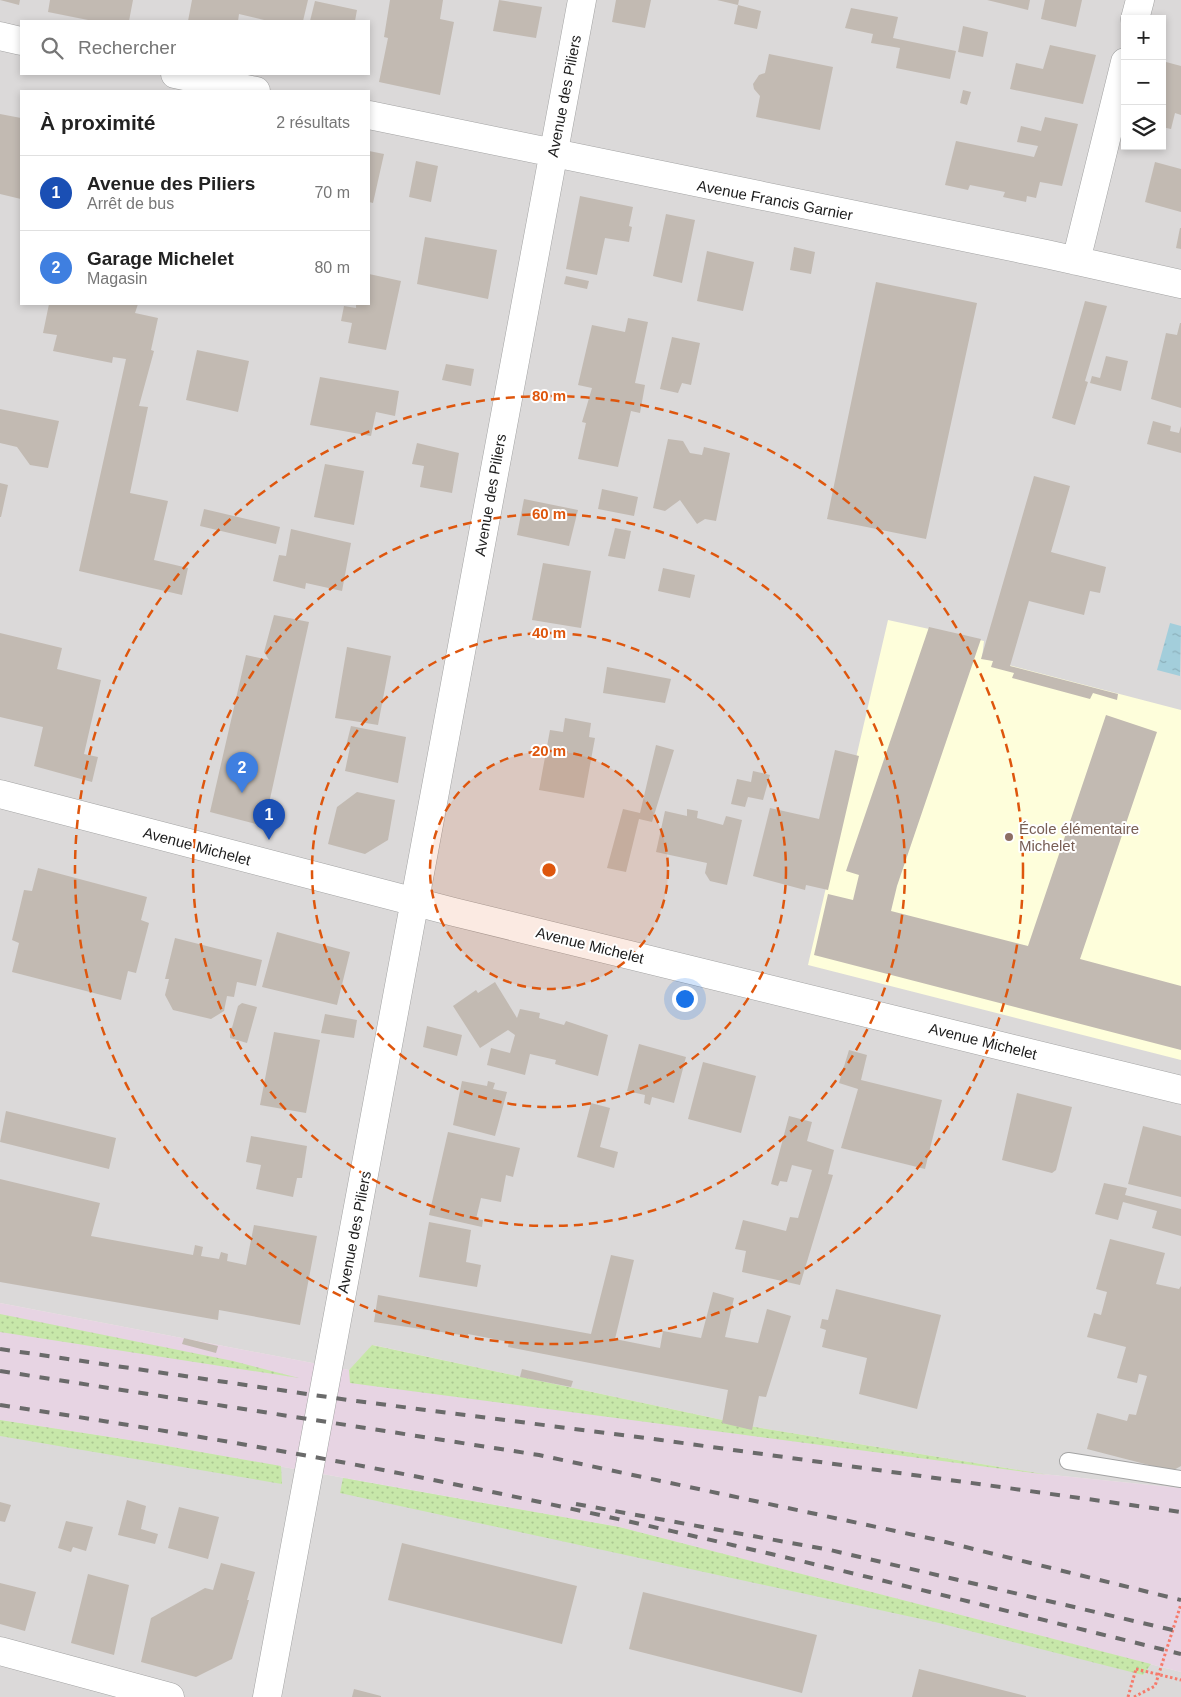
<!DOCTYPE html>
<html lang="fr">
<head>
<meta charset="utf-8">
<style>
	body { margin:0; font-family:Arial,sans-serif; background:#f6f6f6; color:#222 }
	.controls { position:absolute; right:15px; top:15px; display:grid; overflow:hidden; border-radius:0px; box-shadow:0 2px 8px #0003 }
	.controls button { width:45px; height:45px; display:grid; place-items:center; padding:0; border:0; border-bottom:1px solid #e0e0e0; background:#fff; color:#222; font:25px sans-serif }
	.you { position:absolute; left:684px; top:998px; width:18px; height:18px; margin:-12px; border:4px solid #fff; border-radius:50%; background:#1a73e8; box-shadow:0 0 0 8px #1a73e833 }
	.badge { display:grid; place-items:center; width:32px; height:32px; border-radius:50%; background:#1a73e8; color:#fff; font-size:16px; font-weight:700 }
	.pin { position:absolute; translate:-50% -41px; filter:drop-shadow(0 1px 2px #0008) }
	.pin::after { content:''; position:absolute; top:26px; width:18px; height:15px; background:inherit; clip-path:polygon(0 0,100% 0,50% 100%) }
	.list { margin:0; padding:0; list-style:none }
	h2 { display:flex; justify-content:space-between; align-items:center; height:65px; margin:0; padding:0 20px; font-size:21px }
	h2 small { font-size:16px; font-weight:400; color:#767676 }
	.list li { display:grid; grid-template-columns:32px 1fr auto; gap:15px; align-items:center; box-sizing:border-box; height:75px; padding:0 20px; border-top:1px solid #e0e0e0 }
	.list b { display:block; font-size:19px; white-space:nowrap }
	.list p { margin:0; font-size:16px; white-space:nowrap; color:#767676 }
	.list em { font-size:16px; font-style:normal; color:#767676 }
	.icon { flex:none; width:28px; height:28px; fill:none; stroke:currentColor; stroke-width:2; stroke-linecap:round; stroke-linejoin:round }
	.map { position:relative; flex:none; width:1181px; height:1697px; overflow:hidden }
	.search { position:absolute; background:#fff; box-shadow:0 2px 8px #0003; left:20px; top:20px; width:350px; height:55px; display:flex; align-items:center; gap:12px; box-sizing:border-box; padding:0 18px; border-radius:0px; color:#767676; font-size:19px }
	.panel { position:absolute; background:#fff; box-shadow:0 2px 8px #0003; left:20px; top:90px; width:350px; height:215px; border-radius:0px }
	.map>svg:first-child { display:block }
	.residential { fill:#dbd9d9; fill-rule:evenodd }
	.education { fill:#fefedb }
	.railway { fill:#e7d4e3 }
	.grass { fill:url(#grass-dots) }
	.water { fill:url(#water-ripples) }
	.building { fill:#c2bab2 }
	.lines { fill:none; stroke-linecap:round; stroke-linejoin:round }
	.lane-casing { stroke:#a3a3a3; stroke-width:18 }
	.street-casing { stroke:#a3a3a3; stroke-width:29 }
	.path { stroke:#f67a6b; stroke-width:3; stroke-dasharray:2.5 2.5; stroke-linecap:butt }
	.lane { stroke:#fff; stroke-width:16 }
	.street { stroke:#fff; stroke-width:28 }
	.rail { stroke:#6a6a6a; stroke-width:4; stroke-dasharray:10 10; stroke-linecap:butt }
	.path-bridge { stroke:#f67a6b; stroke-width:3; stroke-dasharray:2.5 2.5; stroke-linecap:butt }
	.ring { fill:none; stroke:#de560d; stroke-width:2.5; stroke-dasharray:9 6 }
	.education-dot { fill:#8d6e63; stroke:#fff; stroke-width:2 }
	.labels { text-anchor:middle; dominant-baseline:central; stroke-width:4; stroke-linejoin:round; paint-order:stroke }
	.street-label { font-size:15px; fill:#1c1c1c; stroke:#fff }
	.education-label { font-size:15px; fill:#785e54; stroke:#fff; text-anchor:start }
	.centre { fill:#de560d; stroke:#fff; stroke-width:2.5 }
	.ring-label { font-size:15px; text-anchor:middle; font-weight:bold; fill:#de560d; stroke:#fff; stroke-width:4; stroke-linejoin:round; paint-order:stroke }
</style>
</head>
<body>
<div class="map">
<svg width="1181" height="1697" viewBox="0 0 1181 1697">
	<defs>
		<pattern id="grass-dots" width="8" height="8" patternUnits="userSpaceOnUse" patternTransform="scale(1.25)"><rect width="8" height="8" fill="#c7e7a9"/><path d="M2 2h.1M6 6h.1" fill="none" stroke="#aac691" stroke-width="1.8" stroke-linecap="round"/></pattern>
		<pattern id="water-ripples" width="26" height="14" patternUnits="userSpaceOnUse" patternTransform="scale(1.25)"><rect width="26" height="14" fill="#a3cedb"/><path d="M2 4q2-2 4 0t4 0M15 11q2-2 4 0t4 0" fill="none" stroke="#8cb0bb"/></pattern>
	</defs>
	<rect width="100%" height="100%" fill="#eeeae2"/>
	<path class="residential" d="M0 0H1181V1488L1042 1474 755 1427 373 1345 349 1370 0 1303ZM1125 19H1162V146H1125ZM21 21H369V74H21ZM21 91H369V304H21Z
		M0 1420 161 1445 619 1527 1181 1672V1697H0Z"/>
	<path class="education" d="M888 620 984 641 982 658 1181 710V1060L808 965Z"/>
	<path class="railway" d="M0 1303 349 1370 372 1345 755 1427 1042 1474 1181 1488V1672L619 1527 161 1445 0 1420Z"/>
	<path class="grass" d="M0 1314 233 1361 299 1378 0 1332Z
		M372 1345 755 1427 1049 1475 350 1383 349 1370Z
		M0 1420 161 1445 281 1466 282 1484 0 1436Z
		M343 1478 619 1527 1151 1664 1143 1675 935 1622 340 1493Z"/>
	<path class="water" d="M1170 623 1181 626 1180 676 1157 670Z"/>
	<path class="building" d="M0 0H20L19 5Z
		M50 0H133L129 21H93L48 12Z
		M192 0H308L303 21H268L239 14 238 21H188Z
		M390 0H443L440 19 454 22 440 95 379 82 388 38 384 37Z
		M499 0 542 7 536 38 493 31Z
		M616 0H651L645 28 612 22Z
		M717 0H739L738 5Z
		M987 0H1030L1028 10Z
		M1045 0H1082L1076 27 1041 19Z
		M315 1 357 10 355 21H310Z
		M738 5 761 11 757 29 734 24Z
		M851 8 898 17 893 38 956 51 950 79 896 68 900 48 871 43 873 34 845 28Z
		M963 26 988 32 983 57 958 52Z
		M1050 45 1096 55 1083 104 1010 89 1016 63 1043 69Z
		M769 54 833 67 820 130 756 117 760 96 754 89 753 84 759 75 765 73Z
		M1166 62 1181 66V115L1175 113 1171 129 1162 127V67L1164 68Z
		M963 90 971 92 967 105 960 103Z
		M0 114 21 118V199L0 194Z
		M1045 117 1078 124 1062 186 1040 182 1036 198 1027 196 1026 202 1003 197 1005 192 970 185 968 190 945 185 956 141 1034 157 1038 146 1017 142 1021 126 1041 131Z
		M369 151 384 154 373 203 369 202Z
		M416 161 438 166 431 202 409 197Z
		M1155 162 1181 169V212L1145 202Z
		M580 196 633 207 629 226 632 227 629 242 605 238 597 275 566 269Z
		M666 214 695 220 682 283 653 276Z
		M1180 228H1181V249L1176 248Z
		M425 237 497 250 488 299 417 284Z
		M794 247 815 252 811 274 790 270Z
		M707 251 754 262 743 311 697 301Z
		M369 274 401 281 386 350 348 343 352 323 341 321 344 306 356 308V304H369Z
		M566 276 589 281 587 289 564 284Z
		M876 282 977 303 926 539 827 519Z
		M1085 301 1107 306 1085 381 1088 382 1075 425 1052 418Z
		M49 304H138L135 313 158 318 151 350 154 351 139 406 148 407 130 493 168 501 154 560 188 568 182 595 79 571 126 359 113 357 112 363 53 351 57 335 43 333Z
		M628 318 648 322 635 383 645 385 640 413 631 411 618 467 578 459 586 423 582 422 592 388 578 385 592 325 625 332Z
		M1180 323H1181V408L1151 399 1166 333 1177 335Z
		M672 337 700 343 691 385 682 383 678 393 660 389Z
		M197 350 249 361 238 412 186 400Z
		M1106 356 1128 361 1121 391 1090 383 1092 376 1100 378Z
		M446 364 474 369 471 386 442 380Z
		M320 377 399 391 395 416 376 412 371 436 310 425Z
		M0 409 59 421 48 468 30 465 17 447 0 443Z
		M1153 421 1171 426 1170 431 1179 433 1181 426V453L1147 444Z
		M668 439 683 441 690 453 702 455 704 447 730 453 716 521 705 519 697 524 680 500 665 511 653 508Z
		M417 443 459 453 452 493 420 487 424 466 412 464Z
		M325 464 364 471 354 525 314 517Z
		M1034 476 1070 486 1051 552 1106 567 1100 593 1090 591 1084 615 1029 601 1010 666 1118 694 1117 700 1093 693 1090 699 1012 678 1014 673 991 667 993 661 981 659Z
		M0 483 8 485 1 517H0Z
		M602 489 638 497 634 516 598 509Z
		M524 499 578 510 569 546 517 535Z
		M204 509 280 527 276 544 200 526Z
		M615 528 631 531 625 559 608 556Z
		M291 529 351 543 342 591 306 583 305 589 273 581 279 555 286 556Z
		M543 563 591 571 581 628 532 620Z
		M663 568 695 575 690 598 658 591Z
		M274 615 309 622 264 826 210 812 246 655 269 660 264 652Z
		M929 627 981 639 897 886 891 911 1028 946 1106 715 1157 732 1080 959 1181 986V1050L814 955 828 894 853 900 859 875 846 871Z
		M0 633 62 648 57 669 101 680 84 754 98 757 92 782 34 766 43 727 0 717Z
		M347 647 391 656 378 725 335 718Z
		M607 667 671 679 665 703 603 693Z
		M565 718 591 723 589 737 595 738 584 798 539 790 550 730 563 732Z
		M351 726 406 737 398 783 345 771 350 747 346 746Z
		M656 745 674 750 652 822 639 819 626 872 607 868 623 809 640 813Z
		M835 750 859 756 828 890 806 885 805 890 753 876 770 808 819 819Z
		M753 771 770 775 763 800 748 797 745 807 731 804 737 779 751 782Z
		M357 792 395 800 388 840 365 854 328 844 337 807Z
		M687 809 698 811 697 818 723 825 726 816 742 820 727 885 710 881 705 873 707 863 656 852 665 811 687 816Z
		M38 868 147 897 141 920 149 923 136 973 128 971 121 1000 12 972 19 943 12 940 24 890 32 891Z
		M277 932 350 952 337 1005 262 987Z
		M175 938 262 960 256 986 237 982 234 997 227 996 224 1011 211 1019 173 1010 165 995 169 979H165Z
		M495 982 517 1018 520 1009 540 1013 539 1018 564 1025 566 1021 608 1035 598 1076 555 1064 556 1060 530 1054 525 1075 487 1065 491 1048 510 1053 515 1035 508 1030 480 1048 453 1006 476 990 478 993Z
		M242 1003 257 1007 247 1043 230 1038V1035L238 1006Z
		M325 1014 357 1020 354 1038 321 1033Z
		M427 1026 462 1035 457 1056 423 1047Z
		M274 1032 320 1040 306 1113 260 1105Z
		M639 1044 686 1057 674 1103 652 1097 650 1105 644 1103 645 1095 627 1091Z
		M849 1050 867 1055 861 1080 942 1100 925 1169 841 1148 858 1089 839 1083Z
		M703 1062 756 1076 741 1133 688 1119Z
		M462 1081 487 1086 488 1081 495 1083 493 1089 507 1092 495 1136 453 1125Z
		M1017 1093 1072 1107 1056 1170 1052 1173 1002 1160Z
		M591 1103 610 1108 600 1147 618 1152 614 1168 577 1157Z
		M6 1111 116 1138 109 1169 0 1142Z
		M789 1116 812 1122 807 1141 834 1150 828 1174 833 1175 800 1285 742 1272 746 1251 735 1249 743 1220 786 1231 790 1217 798 1218 812 1170 792 1165 787 1182 780 1181 778 1186 771 1184Z
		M1143 1126 1181 1136V1197L1128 1184Z
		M448 1132 520 1148 513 1177 506 1175 501 1202 481 1198 476 1219 483 1220 482 1227 429 1215Z
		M251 1136 307 1146 302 1178H297L293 1197 256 1189 261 1165 246 1162Z
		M0 1179 100 1203 91 1236 193 1255 195 1245 203 1247 201 1256 219 1259 221 1252 228 1254 227 1261 246 1265 254 1225 317 1236 300 1325 219 1310 218 1320 0 1282Z
		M1104 1183 1127 1188 1125 1195 1181 1209V1236L1152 1228 1157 1211 1123 1202 1118 1220 1095 1214Z
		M429 1222 471 1230 466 1262 481 1265 477 1287 419 1277Z
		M1110 1239 1165 1253 1156 1284 1179 1289 1181 1286V1466L1172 1471 1087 1449 1097 1413 1127 1421 1129 1414 1136 1415 1147 1376 1139 1374 1137 1383 1117 1378 1126 1347 1087 1337 1094 1313 1101 1315 1107 1292 1096 1289Z
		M611 1255 634 1260 615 1339 660 1348 663 1331 701 1338 713 1292 734 1298 725 1337 758 1343 767 1309 791 1316 766 1397 759 1396 752 1430 722 1423 728 1390 508 1347 509 1342 468 1334V1336L374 1322 378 1295 591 1334Z
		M836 1289 941 1315 917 1409 859 1394 867 1358 822 1347 826 1330 820 1328 822 1319 828 1320Z
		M184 1338 218 1346 216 1353 182 1344Z
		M522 1369 573 1381 571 1387 520 1377Z
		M127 1500 146 1506 141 1529 158 1534 155 1544 118 1535Z
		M0 1502 11 1505 5 1522 0 1521Z
		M179 1507 219 1517 208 1559 168 1548Z
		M66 1521 93 1527 86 1551 73 1547 71 1552 58 1548Z
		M402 1543 577 1586 562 1644 388 1600Z
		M221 1563 255 1572 247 1600H249L232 1659 196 1677 141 1662 151 1618 205 1588 213 1590Z
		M88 1574 129 1585 114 1655 71 1643Z
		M0 1583 36 1592 25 1631 0 1624Z
		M643 1592 817 1635 802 1693 629 1649Z
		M919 1669 1026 1696V1697H912Z
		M354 1689 381 1696V1697H352Z"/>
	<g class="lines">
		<g class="lane-casing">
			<path id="lane" d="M1068 1461 1181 1479"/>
		</g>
		<g class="street-casing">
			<path id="street" d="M1135 19 1140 0
				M0 36 21 41
				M175 74 256 91
				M369 115 1046 254 1181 284
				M1076 261 1125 62
				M0 794 454 912 1181 1090
				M0 1651 170 1697
				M267 1697 582 0"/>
		</g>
		<path class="path" d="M1128 1697 1136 1669
			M1134 1697 1155 1686 1181 1604"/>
		<use href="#lane" class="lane"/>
		<use href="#street" class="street"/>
		<path class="rail" d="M0 1349 348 1400 661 1440 1181 1512
			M0 1371 539 1455 933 1539 1181 1600
			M0 1405C114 1422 228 1441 341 1462 623 1515 903 1585 1181 1654
			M576 1504 830 1550 1181 1632"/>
		<path class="path-bridge" d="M1136 1669 1181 1680"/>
	</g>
	<circle cx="549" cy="870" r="119" fill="#de560d" fill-opacity=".12"/>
	<g class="ring">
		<circle cx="549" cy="870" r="119"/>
		<circle cx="549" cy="870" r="237"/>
		<circle cx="549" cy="870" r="356"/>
		<circle cx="549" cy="870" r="474"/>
	</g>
	<circle class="education-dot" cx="1009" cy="837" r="5"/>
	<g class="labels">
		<g class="street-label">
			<text transform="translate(564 96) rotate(-79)">Avenue des Piliers</text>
			<text transform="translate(775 200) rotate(11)">Avenue Francis Garnier</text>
			<text transform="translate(490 495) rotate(-80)">Avenue des Piliers</text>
			<text transform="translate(197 846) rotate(15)">Avenue Michelet</text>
			<text transform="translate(590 945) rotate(14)">Avenue Michelet</text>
			<text transform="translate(983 1041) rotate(14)">Avenue Michelet</text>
			<text transform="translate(354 1232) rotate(-79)">Avenue des Piliers</text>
		</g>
		<g class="education-label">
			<text x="1019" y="828">École élémentaire<tspan x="1019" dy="17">Michelet</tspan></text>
		</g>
	</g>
	<circle cx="549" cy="870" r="8" class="centre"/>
	<g class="ring-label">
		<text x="549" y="401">80 m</text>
		<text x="549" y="519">60 m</text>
		<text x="549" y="638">40 m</text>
		<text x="549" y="756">20 m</text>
	</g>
</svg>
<div class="controls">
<button>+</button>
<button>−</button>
<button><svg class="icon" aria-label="layers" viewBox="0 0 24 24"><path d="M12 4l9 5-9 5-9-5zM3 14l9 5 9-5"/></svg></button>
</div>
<div class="you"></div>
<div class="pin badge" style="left:269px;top:840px;background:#1a4fb4">1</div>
<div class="pin badge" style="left:242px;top:793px;background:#3f7fe0">2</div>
<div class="search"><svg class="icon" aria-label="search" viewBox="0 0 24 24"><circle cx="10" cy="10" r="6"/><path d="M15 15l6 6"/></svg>Rechercher</div>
<section class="panel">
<h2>À proximité<small>2 résultats</small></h2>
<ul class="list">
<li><span class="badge" style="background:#1a4fb4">1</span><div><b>Avenue des Piliers</b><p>Arrêt de bus</p></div><em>70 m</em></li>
<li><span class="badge" style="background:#3f7fe0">2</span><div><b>Garage Michelet</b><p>Magasin</p></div><em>80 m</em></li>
</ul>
</section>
</div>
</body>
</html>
